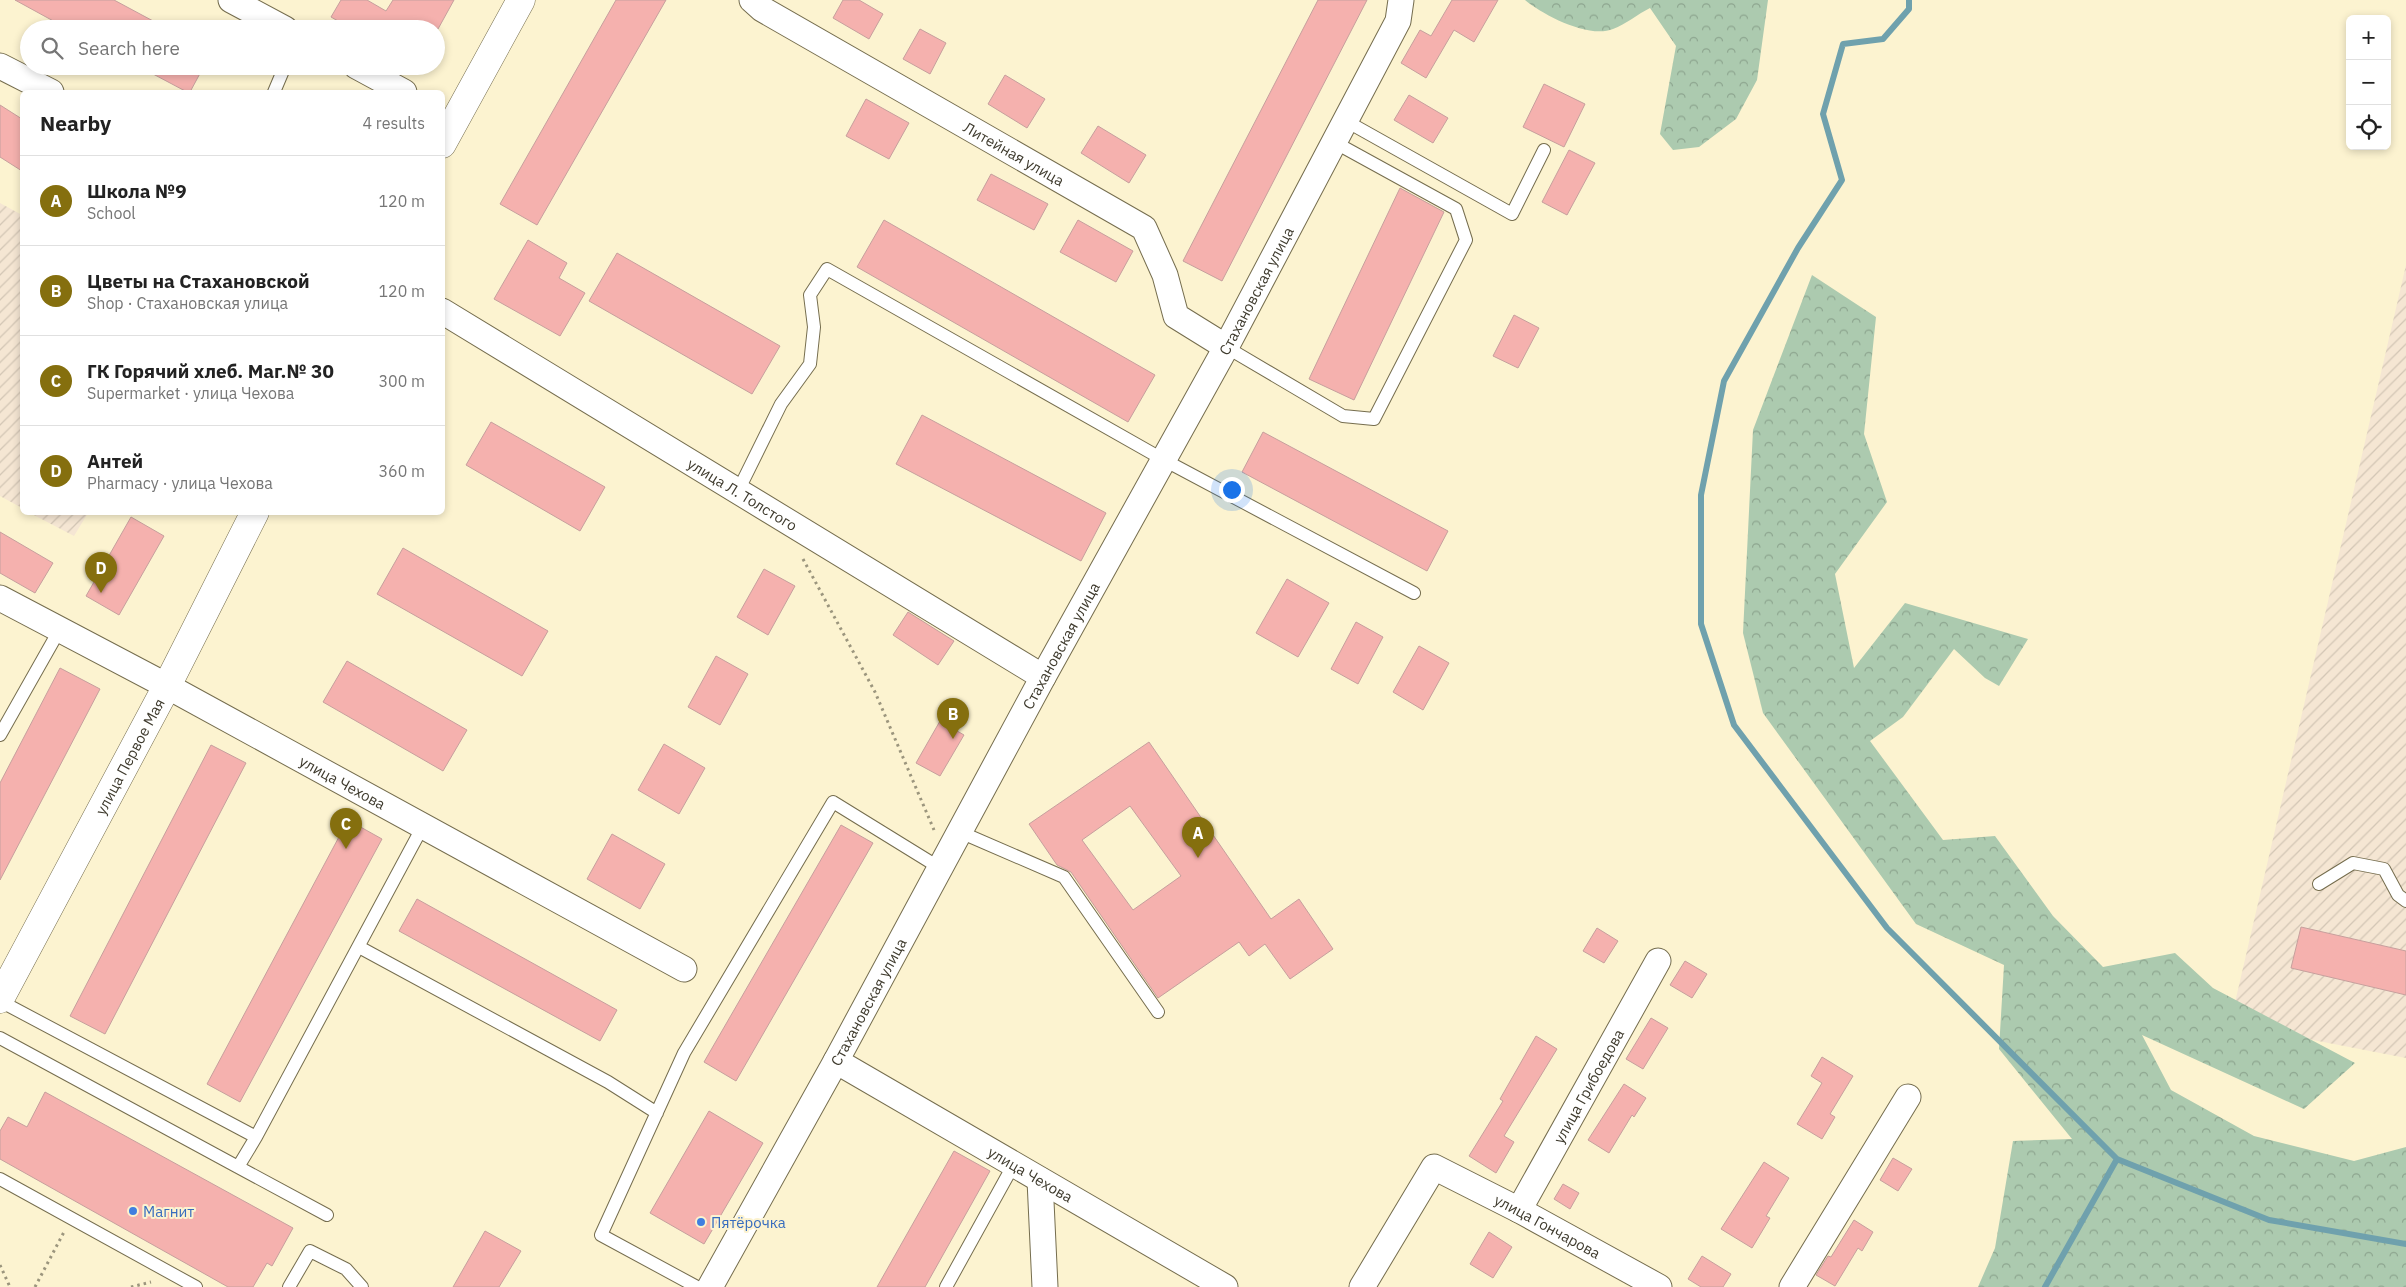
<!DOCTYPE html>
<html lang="en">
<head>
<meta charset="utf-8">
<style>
	body { margin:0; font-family:"IBM Plex Sans",sans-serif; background:#f2f2f2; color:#222 }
	.controls { position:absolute; right:15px; top:15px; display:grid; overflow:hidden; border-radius:8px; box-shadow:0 2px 8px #0003 }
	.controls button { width:45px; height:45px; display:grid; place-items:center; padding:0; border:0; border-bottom:1px solid #e0e0e0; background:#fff; color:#222; font:25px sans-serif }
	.you { position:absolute; left:1231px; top:489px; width:18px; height:18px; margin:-12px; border:4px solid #fff; border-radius:50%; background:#1a73e8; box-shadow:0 0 0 8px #1a73e833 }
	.badge { display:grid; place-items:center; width:32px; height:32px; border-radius:50%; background:#856f0e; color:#fff; font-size:16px; font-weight:700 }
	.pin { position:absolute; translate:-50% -41px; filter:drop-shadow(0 1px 2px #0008) }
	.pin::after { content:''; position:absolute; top:26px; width:18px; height:15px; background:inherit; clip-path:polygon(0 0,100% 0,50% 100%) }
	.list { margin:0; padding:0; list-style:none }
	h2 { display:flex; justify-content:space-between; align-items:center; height:65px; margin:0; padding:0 20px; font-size:21px }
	h2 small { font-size:16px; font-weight:400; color:#767676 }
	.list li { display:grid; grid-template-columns:32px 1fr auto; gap:15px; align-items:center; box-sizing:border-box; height:90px; padding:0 20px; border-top:1px solid #e0e0e0 }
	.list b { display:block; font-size:19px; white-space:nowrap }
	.list p { margin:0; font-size:16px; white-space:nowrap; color:#767676 }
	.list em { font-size:16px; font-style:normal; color:#767676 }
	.icon { flex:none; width:28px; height:28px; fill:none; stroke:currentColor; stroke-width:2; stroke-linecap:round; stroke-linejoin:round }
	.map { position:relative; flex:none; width:2406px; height:1287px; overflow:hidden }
	.search { position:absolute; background:#fff; box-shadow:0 2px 8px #0003; left:20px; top:20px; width:425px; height:55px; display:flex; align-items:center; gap:12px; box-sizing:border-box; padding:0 18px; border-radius:28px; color:#767676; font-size:19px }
	.panel { position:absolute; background:#fff; box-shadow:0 2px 8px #0003; left:20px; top:90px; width:425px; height:425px; border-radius:8px }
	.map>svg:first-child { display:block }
	.industrial { fill:url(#industrial-furrows) }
	.forest { fill:url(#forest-crowns) }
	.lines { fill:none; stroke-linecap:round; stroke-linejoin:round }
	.stream { stroke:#6fa1ad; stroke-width:6 }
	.building { fill:#f5b1ae; stroke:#c69f9d; fill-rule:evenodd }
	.lane-casing { stroke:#756d4e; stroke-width:14 }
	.street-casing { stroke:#756d4e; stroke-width:27 }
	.secondary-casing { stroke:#756d4e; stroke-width:29 }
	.path { stroke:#9b957d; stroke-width:3; stroke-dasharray:2.5 4; stroke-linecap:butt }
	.lane { stroke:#fff; stroke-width:12 }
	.street { stroke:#fff; stroke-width:25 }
	.secondary { stroke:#fff; stroke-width:28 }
	.shop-dot { fill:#3f7fe0; stroke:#fcf3d0; stroke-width:2 }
	.labels { text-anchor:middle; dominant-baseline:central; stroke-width:4; stroke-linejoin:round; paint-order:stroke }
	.street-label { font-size:15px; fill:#3f3b2e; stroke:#fcf3d0 }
	.shop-label { font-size:15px; fill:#366cbe; stroke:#fcf3d0; text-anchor:start }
</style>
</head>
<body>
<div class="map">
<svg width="2406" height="1287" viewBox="0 0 2406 1287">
	<defs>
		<pattern id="industrial-furrows" width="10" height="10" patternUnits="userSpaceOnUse" patternTransform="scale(1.25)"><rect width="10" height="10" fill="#f5e6d3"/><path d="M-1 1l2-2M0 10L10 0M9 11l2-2" fill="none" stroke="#d3c6b5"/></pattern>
		<pattern id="forest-crowns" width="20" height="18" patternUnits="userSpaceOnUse" patternTransform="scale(1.25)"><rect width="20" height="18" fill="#accaaf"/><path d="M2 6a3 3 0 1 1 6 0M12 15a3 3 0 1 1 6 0" fill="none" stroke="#8da58f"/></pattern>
	</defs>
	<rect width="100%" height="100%" fill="#fcf3d0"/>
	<path class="industrial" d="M0 203 22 215V508L0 496Z
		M2406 265V951L2301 927 2291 968 2406 995V1058L2230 1024Z
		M30 513H88L74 536Z"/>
	<path class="forest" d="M1525 0H1768L1757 80 1736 119 1699 147 1673 150 1660 134 1676 46 1650 8C1638 14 1626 24 1613 29 1589 39 1543 15 1525 0Z
		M1812 275 1876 317 1864 434 1887 502 1835 574 1854 668 1905 603 2028 639 1999 686 1985 678 1954 649 1903 717 1870 741 1943 840 1995 836 2053 916 2103 967 2175 953 2213 988 2355 1063 2304 1109 2142 1035 2171 1090 2254 1136 2354 1161 2406 1147V1287H1978L1995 1248 2013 1141 2072 1139 1999 1049 2004 965 1916 924 1763 713 1743 633 1753 430Z"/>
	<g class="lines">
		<path class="stream" d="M1909 0V9L1883 39 1843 44 1823 114 1842 180 1798 248 1724 381 1701 495V624L1734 725 1887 928 2117 1159 2269 1220 2406 1244
			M2045 1287 2117 1159"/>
	</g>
	<path class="building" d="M15 0H114L168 29H68Z
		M341 0H367L386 11 393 0H454L438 29H352L331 17Z
		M616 0H666L537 225 500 204Z
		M843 0H859L883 14 869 39 833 18Z
		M1318 0H1367L1222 281 1183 261Z
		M1452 0H1498L1474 42 1454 30 1426 78 1401 63 1420 30 1431 36Z
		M920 29 946 43 930 74 903 59Z
		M138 66H204L190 92H187Z
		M1005 75 1045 99 1027 128 988 104Z
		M1544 84 1585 104 1564 147 1523 127Z
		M1409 95 1448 118 1433 143 1394 120Z
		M866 99 909 123 889 159 846 136Z
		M0 105 22 119V171L0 157Z
		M1098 126 1146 155 1129 183 1081 153Z
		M1569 150 1595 163 1567 215 1542 202Z
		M991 174 1048 204 1034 230 977 200Z
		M1400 188 1444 212 1354 400 1309 379Z
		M884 220 1155 375 1128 422 857 267Z
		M1078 220 1133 251 1116 282 1060 252Z
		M528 240 567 263 559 278 585 293 560 336 494 299Z
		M617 253 780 346 752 394 589 301Z
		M1514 315 1539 328 1518 368 1493 356Z
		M922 415 1106 513 1081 561 896 464Z
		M491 422 605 487 580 531 466 465Z
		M1263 432 1448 531 1427 571 1242 472Z
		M131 517 164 536 119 615 86 596Z
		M0 532 53 563 35 593 0 573Z
		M403 548 548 631 522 676 377 594Z
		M764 569 795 586 768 635 737 617Z
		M1287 579 1329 603 1298 657 1256 633Z
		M908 612 954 641 938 665 893 635Z
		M1356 622 1383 637 1358 684 1331 669Z
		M1419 646 1449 663 1423 710 1393 692Z
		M716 656 748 674 720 725 688 707Z
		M347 661 467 730 443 771 323 702Z
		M60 668 100 689 0 880V783Z
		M940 721 964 735 940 776 916 763Z
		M1149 742 1271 919 1299 899 1333 949 1290 979 1265 944 1249 956 1239 942 1158 998 1071 872 1057 865 1029 824ZM1130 806 1181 876 1133 910 1082 840Z
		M664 744 705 768 679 814 638 790Z
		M211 745 246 763 105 1034 70 1016Z
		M348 820 382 839 240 1102 207 1084Z
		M841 825 873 843 736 1081 704 1062Z
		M612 834 665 864 640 909 587 879Z
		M417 899 617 1010 600 1041 399 931Z
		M2301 927 2406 951V995L2291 968Z
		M1597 928 1618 941 1604 963 1583 951Z
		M1685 961 1707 974 1692 998 1670 985Z
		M1651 1018 1668 1028 1643 1069 1626 1059Z
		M1536 1036 1557 1049 1504 1136 1514 1142 1496 1173 1469 1156 1503 1101 1500 1099Z
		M1822 1057 1853 1076 1830 1114 1835 1117 1822 1139 1797 1124 1822 1083 1811 1076Z
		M1624 1084 1646 1098 1634 1117 1632 1115 1609 1153 1588 1140Z
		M45 1092 293 1228 272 1266 267 1263 253 1287H228L0 1159V1131L8 1117 27 1127Z
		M709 1111 763 1143 704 1244 650 1213Z
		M954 1151 990 1171 925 1287H877Z
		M1893 1158 1912 1169 1898 1191 1880 1180Z
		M1764 1162 1789 1178 1766 1216 1770 1218 1752 1248 1721 1229Z
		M1563 1184 1579 1193 1570 1209 1554 1199Z
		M1854 1220 1873 1232 1862 1251 1858 1248 1835 1286 1816 1275 1828 1256 1831 1257Z
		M485 1231 521 1251 499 1287H453Z
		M1489 1232 1512 1247 1493 1278 1470 1264Z
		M1702 1256 1731 1274 1723 1287H1701L1688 1279Z"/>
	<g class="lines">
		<g class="lane-casing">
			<path id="lane" d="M274 92 285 66
				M1346 121 1512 214 1544 150
				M1226 347 1343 416 1374 419 1466 240 1456 209 1334 142
				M738 491 781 404 810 364 814 327 810 295 827 269 1164 460 1414 593
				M0 735 60 629
				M960 832 1064 877 1158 1012
				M2319 884 2353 863 2384 869 2398 895 2406 901
				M359 947 608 1082 657 1113
				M0 1001 256 1137 238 1167 327 1215
				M0 1038 238 1167
				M256 1137 423 826
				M0 1179 196 1287
				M289 1287 310 1251 346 1269 362 1287
				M697 1287 601 1235 684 1053 833 802 940 868
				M946 1287 1014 1164"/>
		</g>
		<g class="street-casing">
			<g id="street">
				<path d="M231 0 285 29"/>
				<path id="s1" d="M752 0 762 9 1144 228 1165 275 1176 316 1226 347"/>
				<path d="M0 66 51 92"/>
				<path d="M356 66 404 92"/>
				<path id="s2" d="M442 311 1043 677"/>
				<path id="s3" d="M0 598 167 686 684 969"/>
				<path id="s4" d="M836 1061 1225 1287"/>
				<path d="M1040 1180 1045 1287"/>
				<path id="s5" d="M1519 1210 1658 961"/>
				<path id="s6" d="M710 1287 836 1061 1043 677 1224 351 1398 21 1401 0"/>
				<path id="s7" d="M1362 1287 1434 1167 1519 1210 1659 1287"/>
				<path d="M1792 1287 1908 1097"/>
			</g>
		</g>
		<g class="secondary-casing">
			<g id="secondary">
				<path d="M442 144 521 0"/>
				<path id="s8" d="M0 999 167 686 255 512"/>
			</g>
		</g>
		<path class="path" d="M803 559 875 692 934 830
			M0 1265 10 1287
			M35 1287 64 1232
			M131 1287 151 1282"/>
		<use href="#lane" class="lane"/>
		<use href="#street" class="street"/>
		<use href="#secondary" class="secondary"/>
	</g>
	<g class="shop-dot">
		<circle cx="133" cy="1211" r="5"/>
		<circle cx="701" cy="1222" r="5"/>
	</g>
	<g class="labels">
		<g class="street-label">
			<text stroke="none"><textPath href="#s1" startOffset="304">Литейная улица</textPath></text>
			<text stroke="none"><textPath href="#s6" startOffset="1136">Стахановская улица</textPath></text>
			<text stroke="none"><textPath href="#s2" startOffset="352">улица Л. Толстого</textPath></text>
			<text stroke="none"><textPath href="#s6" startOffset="731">Стахановская улица</textPath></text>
			<text stroke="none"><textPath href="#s8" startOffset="275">улица Первое Мая</textPath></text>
			<text stroke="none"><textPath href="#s3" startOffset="389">улица Чехова</textPath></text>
			<text stroke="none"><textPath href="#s6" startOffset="326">Стахановская улица</textPath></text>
			<text stroke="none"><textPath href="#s5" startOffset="142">улица Грибоедова</textPath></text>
			<text stroke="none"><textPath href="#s4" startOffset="225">улица Чехова</textPath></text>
			<text stroke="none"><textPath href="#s7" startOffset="268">улица Гончарова</textPath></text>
		</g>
		<g class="shop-label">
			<text x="143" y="1211">Магнит</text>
			<text x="711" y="1222">Пятёрочка</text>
		</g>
	</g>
</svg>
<div class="controls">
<button>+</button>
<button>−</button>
<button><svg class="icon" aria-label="locate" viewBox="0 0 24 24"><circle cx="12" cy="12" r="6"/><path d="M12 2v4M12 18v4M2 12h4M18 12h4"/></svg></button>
</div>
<div class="you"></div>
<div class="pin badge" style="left:1198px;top:858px">A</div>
<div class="pin badge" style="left:953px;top:739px">B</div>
<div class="pin badge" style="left:346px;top:849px">C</div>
<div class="pin badge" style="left:101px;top:593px">D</div>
<div class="search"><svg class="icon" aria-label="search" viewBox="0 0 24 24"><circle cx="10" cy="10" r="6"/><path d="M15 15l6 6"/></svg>Search here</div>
<section class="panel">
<h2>Nearby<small>4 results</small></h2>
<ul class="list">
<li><span class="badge">A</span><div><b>Школа №9</b><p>School</p></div><em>120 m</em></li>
<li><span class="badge">B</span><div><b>Цветы на Стахановской</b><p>Shop · Стахановская улица</p></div><em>120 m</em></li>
<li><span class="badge">C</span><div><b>ГК Горячий хлеб. Маг.№ 30</b><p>Supermarket · улица Чехова</p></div><em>300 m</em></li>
<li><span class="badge">D</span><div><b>Антей</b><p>Pharmacy · улица Чехова</p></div><em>360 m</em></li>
</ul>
</section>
</div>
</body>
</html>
